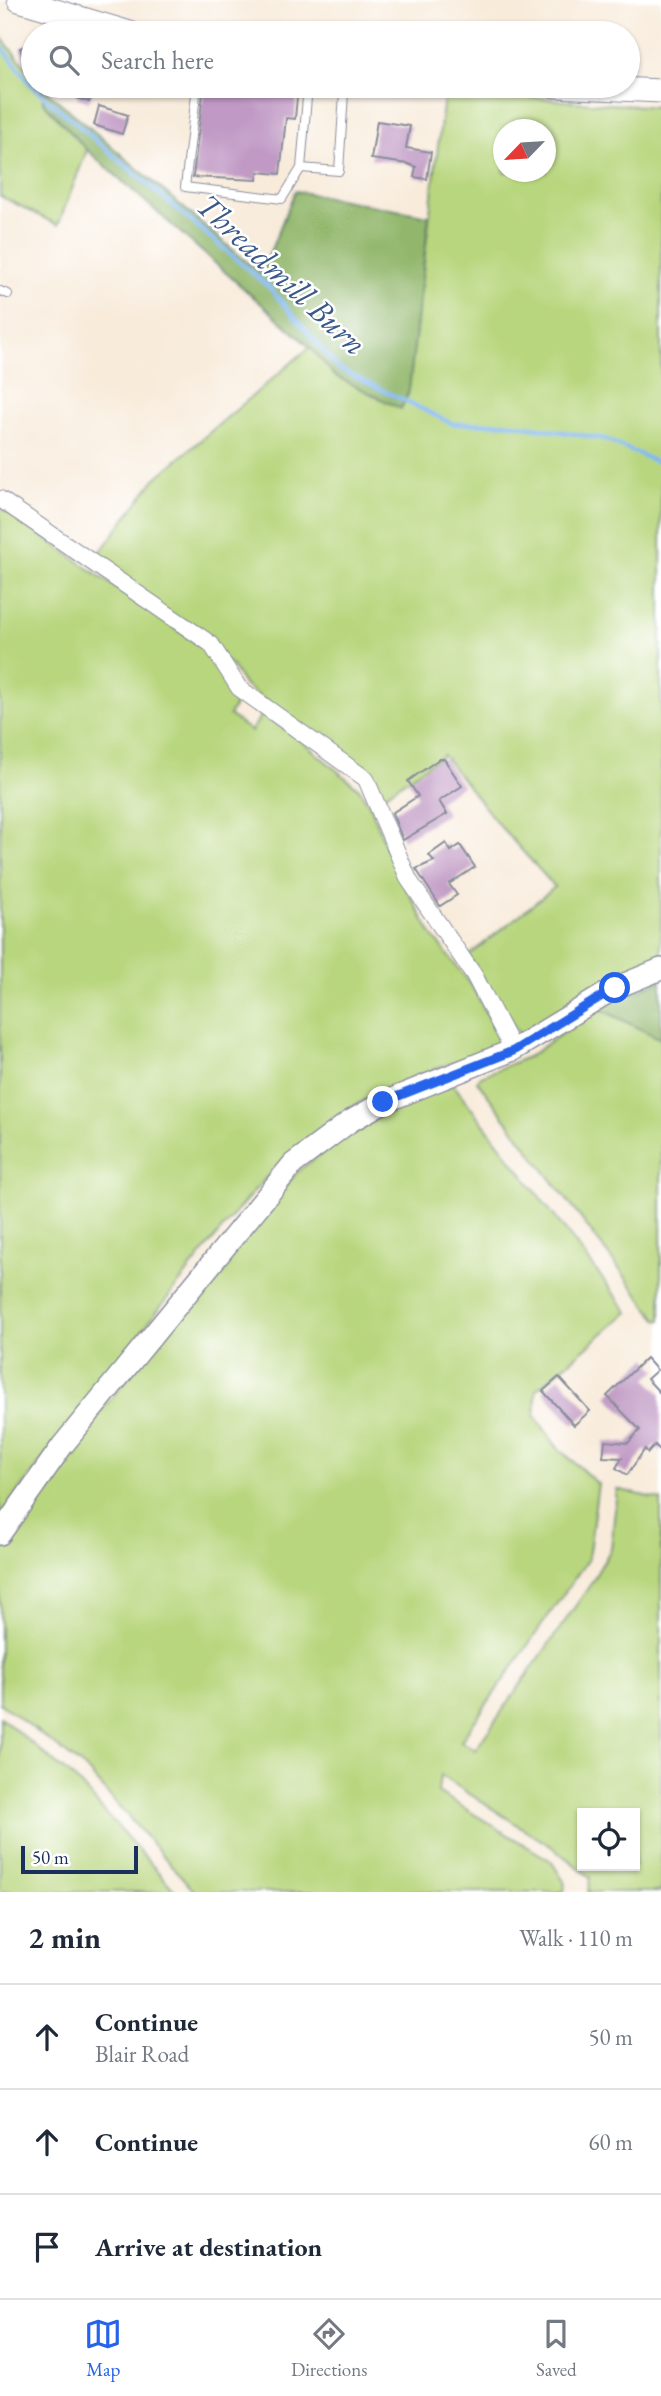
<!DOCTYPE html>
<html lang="en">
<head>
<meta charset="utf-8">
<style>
	body { margin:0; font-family:"EB Garamond",serif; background:#f6f6f7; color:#1f2937 }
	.controls { position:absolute; right:21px; bottom:21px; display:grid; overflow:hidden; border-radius:0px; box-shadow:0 2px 5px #0004 }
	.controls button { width:63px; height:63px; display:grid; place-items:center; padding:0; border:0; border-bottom:2px solid #e0e1e3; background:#fff; color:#1f2937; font:35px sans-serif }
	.compass { position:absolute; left:493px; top:119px; width:63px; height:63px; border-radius:50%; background:#fff; box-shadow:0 2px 5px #0004; rotate:245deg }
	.scale { position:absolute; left:21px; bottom:18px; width:117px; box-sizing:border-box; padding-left:7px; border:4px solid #1b2f5e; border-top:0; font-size:19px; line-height:24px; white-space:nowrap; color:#1b2f5e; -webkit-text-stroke:5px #fff; paint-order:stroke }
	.stop { position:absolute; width:21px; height:21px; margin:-16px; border:5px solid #2563eb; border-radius:50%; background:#fff }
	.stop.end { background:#2563eb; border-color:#fff; box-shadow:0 2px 7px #0008 }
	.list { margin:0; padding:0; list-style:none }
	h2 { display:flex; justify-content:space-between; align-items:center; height:91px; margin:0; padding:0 28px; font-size:30px }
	h2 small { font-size:23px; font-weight:400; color:#747a83 }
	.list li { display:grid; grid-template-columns:46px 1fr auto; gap:21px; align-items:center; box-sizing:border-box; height:105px; padding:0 28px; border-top:2px solid #e0e1e3 }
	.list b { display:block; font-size:26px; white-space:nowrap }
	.list p { margin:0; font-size:23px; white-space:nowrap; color:#747a83 }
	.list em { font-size:23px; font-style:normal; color:#747a83 }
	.icon { flex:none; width:38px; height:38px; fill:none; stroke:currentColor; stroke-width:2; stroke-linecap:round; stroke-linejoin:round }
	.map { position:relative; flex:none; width:661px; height:1892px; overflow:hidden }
	.search { position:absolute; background:#fff; box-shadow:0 2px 5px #0004; left:21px; right:21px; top:21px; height:77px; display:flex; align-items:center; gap:18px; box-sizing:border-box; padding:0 24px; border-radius:38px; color:#747a83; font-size:26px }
	.sheet { height:406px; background:#fff }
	nav { display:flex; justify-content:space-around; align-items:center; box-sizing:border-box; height:98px; border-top:2px solid #e0e1e3; background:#fff; font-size:19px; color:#747a83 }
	nav a { display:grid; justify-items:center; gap:4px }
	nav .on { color:#2563eb }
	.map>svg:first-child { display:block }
	.green { fill:#b8d67d; stroke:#6a826e; stroke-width:2; fill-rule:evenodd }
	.forest { fill:#92b76c; stroke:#567365; stroke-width:2 }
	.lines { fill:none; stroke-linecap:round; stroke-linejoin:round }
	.stream { stroke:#82b8f1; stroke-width:4.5 }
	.building { fill:#c099c4 }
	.service-casing { stroke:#8a8d9c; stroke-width:10 }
	.minor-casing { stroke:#8a8d9c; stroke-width:18 }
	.tertiary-casing { stroke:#8a8d9c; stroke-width:24 }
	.secondary-casing { stroke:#8a8d9c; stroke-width:25 }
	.service { stroke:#fff; stroke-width:8 }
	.minor { stroke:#fff; stroke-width:16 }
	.tertiary { stroke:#fff; stroke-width:21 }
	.secondary { stroke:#fff; stroke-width:23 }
	.route { stroke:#2563eb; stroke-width:9 }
	.labels { text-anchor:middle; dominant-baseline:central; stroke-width:5; stroke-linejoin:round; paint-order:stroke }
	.water-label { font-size:33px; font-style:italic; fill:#3a588a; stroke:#fff }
</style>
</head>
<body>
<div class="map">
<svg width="661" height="1892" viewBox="0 0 661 1892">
	<rect width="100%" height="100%" fill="#fff"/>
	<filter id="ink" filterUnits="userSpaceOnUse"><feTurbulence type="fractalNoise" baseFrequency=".0143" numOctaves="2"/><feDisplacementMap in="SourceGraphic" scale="14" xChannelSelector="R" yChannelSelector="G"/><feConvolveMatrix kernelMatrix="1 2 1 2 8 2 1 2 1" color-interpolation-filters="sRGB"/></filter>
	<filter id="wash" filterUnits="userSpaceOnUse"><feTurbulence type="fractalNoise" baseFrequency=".00686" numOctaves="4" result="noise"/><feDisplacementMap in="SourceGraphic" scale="28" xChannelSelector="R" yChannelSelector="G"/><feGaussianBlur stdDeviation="1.57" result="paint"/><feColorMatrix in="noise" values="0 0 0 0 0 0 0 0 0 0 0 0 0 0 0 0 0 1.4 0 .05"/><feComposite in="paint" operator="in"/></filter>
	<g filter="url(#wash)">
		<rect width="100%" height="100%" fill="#f8ebda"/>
		<path class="green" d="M0 36 33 76V86L42 87 43 102 87 150 58 225 0 196Z
			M445 88 574 102 661 107V960L521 1037 468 956 555 887 499 825 443 755 381 797 373 776 245 686 232 666 95 559 155 479 310 347 335 376 401 408 408 395ZM504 130H546V172H504Z
			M0 507 206 650C220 665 225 683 239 699L229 715 251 731 262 714 297 737 359 789 371 807 390 859 432 935 470 983 501 1040 497 1047C442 1067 385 1084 336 1117 272 1160 224 1227 176 1287 117 1363 59 1439 0 1515Z
			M598 1008 661 1039V1320L657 1319 477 1081 481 1076 530 1056Z
			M453 1084 628 1312 536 1390 535 1416 557 1447 598 1484 588 1559 461 1741 475 1750 588 1588 611 1549 617 1489 661 1500V1892H588L590 1877 555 1849 440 1775 438 1792 551 1861 565 1883 564 1892H195L85 1768 0 1703V1556L30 1505 80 1436 299 1170 376 1114ZM582 1813H635V1866H582Z
			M0 1717 77 1781 176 1892H0Z"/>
		<path class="forest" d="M42 87 261 274 295 191 429 216 409 390 401 409 335 376 310 347 87 150 43 102Z
			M661 980V1039L598 1008Z"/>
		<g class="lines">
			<path class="stream" d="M0 44 32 86 269 287 339 369 453 424 508 423 605 439 661 464"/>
		</g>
		<g id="blocks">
			<path class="building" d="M33 42V80H32L20 48Z
				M81 86H95L89 102 77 98Z
				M204 86 260 89 261 86H298L295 119 286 118 280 174 258 172 257 180 193 177Z
				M99 106 128 115 122 134 94 125Z
				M377 121 410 126 406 148 431 152 427 179 414 177 416 167 408 164 371 159Z
				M439 759H444L462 786 439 801 447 814 403 840 392 813 418 796 408 781Z
				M446 843 451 851 460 845 475 867 449 884 457 895 440 906 416 869 434 861 429 855Z
				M646 1358 657 1370 647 1379 661 1394V1451L655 1445 648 1453 645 1449 627 1475 616 1468 622 1458 603 1457 605 1441 628 1443 640 1430 607 1396Z
				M559 1377 590 1411 574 1425 543 1391Z"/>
		</g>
	</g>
	<g filter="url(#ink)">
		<use href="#blocks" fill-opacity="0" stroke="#8a8d9c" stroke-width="2"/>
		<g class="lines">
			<g class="service-casing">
				<path id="service" d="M197 86 185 187 282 199 301 168
					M308 86 301 168 339 171 344 93
					M0 291 8 294"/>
			</g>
			<g class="minor-casing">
				<path id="minor" d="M0 499 211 644 239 688 366 779 409 880 474 975 513 1050"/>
			</g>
			<g class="tertiary-casing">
				<path id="tertiary" d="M0 1534 62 1446 293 1164 349 1122 382 1103 513 1050 615 988 661 969"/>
			</g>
			<g class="secondary-casing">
				<path id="secondary" d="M19 0 130 33
					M555 86 661 91"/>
			</g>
			<use href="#service" class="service"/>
			<use href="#minor" class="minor"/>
			<use href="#tertiary" class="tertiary"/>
			<use href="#secondary" class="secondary"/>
		</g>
	</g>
	<g class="lines" filter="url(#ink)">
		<path class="route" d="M383 1102 513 1051 615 988"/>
	</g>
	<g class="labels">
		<g class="water-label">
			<text transform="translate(282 274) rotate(43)">Threadmill Burn</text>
		</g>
	</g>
</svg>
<div class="controls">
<button><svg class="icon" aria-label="locate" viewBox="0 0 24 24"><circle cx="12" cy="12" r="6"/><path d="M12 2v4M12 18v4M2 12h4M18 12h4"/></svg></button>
</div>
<svg class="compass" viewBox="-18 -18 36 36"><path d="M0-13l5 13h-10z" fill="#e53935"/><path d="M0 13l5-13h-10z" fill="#747a83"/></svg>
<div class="scale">50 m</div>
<div class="stop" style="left:615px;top:988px"></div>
<div class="stop end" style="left:383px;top:1102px"></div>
<div class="search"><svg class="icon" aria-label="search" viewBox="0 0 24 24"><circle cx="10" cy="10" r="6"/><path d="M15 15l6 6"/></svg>Search here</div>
</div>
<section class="sheet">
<h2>2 min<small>Walk · 110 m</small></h2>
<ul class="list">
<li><svg class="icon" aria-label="ahead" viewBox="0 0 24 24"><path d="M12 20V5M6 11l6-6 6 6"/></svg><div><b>Continue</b><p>Blair Road</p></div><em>50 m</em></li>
<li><svg class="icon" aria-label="ahead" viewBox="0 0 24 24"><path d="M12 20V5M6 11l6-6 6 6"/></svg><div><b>Continue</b></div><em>60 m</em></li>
<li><svg class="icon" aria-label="arrive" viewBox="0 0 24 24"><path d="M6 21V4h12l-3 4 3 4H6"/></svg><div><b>Arrive at destination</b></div></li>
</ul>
</section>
<nav>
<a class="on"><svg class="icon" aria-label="map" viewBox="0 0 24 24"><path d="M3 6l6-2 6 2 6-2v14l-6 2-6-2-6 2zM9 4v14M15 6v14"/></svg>Map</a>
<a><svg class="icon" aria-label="directions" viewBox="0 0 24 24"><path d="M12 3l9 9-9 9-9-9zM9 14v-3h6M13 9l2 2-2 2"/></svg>Directions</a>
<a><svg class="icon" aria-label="saved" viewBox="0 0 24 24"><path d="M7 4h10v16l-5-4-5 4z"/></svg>Saved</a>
</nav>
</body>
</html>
